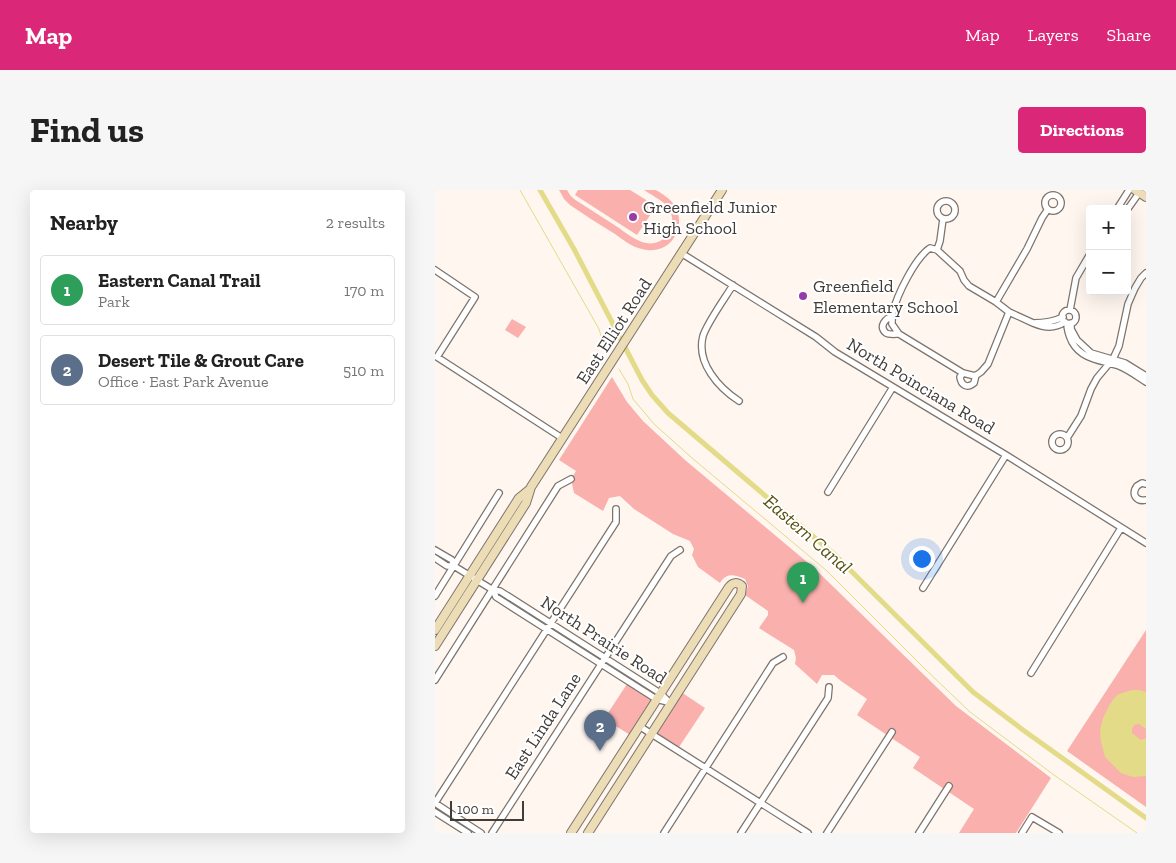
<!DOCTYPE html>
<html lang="en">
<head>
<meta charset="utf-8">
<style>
	body { margin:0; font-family:"Zilla Slab",serif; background:#f6f6f6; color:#222 }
	.controls { position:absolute; right:15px; top:15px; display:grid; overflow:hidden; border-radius:5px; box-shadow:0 5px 20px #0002 }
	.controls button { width:45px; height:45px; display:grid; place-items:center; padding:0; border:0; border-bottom:1px solid #e0e0e0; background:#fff; color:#222; font:25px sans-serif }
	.scale { position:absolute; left:15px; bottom:12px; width:74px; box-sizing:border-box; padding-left:5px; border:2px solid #403c39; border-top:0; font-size:14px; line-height:18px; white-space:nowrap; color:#403c39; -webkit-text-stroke:4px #fff; paint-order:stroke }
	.you { position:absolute; left:486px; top:368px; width:18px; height:18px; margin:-12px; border:4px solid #fff; border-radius:50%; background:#1a73e8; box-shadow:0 0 0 8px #1a73e833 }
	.badge { display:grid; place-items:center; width:32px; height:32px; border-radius:50%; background:#db2777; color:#fff; font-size:16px; font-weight:700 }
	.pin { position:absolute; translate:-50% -41px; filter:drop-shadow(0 1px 2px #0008) }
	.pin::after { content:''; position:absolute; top:26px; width:18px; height:15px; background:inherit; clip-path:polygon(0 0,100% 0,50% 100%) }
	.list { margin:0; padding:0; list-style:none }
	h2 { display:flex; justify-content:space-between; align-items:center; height:65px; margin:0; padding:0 20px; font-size:21px }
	h2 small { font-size:16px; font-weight:400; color:#767676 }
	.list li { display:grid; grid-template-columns:32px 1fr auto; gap:15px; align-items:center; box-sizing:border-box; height:70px; margin:0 10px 10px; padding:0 10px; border:1px solid #e0e0e0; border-radius:5px }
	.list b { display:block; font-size:19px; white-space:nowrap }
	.list p { margin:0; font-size:16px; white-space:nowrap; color:#767676 }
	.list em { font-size:16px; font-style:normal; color:#767676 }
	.map { position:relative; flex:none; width:711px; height:643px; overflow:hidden; border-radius:5px }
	header { display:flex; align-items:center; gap:30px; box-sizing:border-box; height:70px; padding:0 25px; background:#db2777; color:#fff }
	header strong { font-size:24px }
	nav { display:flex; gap:28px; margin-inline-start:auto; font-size:18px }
	.intro { display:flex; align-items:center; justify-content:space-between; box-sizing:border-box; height:120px; padding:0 30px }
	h1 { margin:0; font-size:35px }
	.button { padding:12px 22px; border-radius:5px; background:#db2777; color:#fff; font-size:18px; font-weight:700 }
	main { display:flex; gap:30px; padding:0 30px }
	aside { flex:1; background:#fff; border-radius:5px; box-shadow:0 5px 20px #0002 }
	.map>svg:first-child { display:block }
	.green { fill:#fab0ac }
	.water { fill:#e3db87 }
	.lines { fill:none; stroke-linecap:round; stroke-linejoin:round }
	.stream { stroke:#e3db87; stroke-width:1 }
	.canal { stroke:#e3db87; stroke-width:5 }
	.street-casing { stroke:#7d756d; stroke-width:8 }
	.secondary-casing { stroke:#7d756d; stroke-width:10 }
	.street { stroke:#fff; stroke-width:5.5 }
	.secondary { stroke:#ecddb7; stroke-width:8 }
	.poi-dot { fill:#963ca7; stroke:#fff; stroke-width:2 }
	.labels { text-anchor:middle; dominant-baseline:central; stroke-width:4; stroke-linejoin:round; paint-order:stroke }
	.poi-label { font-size:18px; fill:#403c39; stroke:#fff; text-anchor:start }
	.street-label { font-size:18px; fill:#403c39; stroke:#fff }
	.water-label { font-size:19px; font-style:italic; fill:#585111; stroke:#fff }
</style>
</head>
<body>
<header>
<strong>Map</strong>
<nav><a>Map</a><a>Layers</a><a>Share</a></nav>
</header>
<div class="intro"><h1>Find us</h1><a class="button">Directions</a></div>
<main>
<aside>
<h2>Nearby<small>2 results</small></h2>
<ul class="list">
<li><span class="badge" style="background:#2e9e5b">1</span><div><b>Eastern Canal Trail</b><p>Park</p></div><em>170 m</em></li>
<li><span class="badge" style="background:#5c6f8a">2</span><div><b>Desert Tile &amp; Grout Care</b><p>Office · East Park Avenue</p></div><em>510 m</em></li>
</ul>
</aside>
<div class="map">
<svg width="711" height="643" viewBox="0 0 711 643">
	<rect width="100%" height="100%" fill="#fef6ef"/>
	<path class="green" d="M124 0H132L135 5 139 9C153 18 167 27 181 36 190 42 200 51 211 53 232 57 246 31 231 15 225 9 216 5 209 0 212 0 217 0 220 0 224 1 227 4 230 6 258 24 241 68 207 59 197 57 188 50 180 44 165 35 150 25 135 15L129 9Z
		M143 0H195L221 16 202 45 140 5Z
		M77 129 91 137 83 148 70 140Z
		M177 187 192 212 208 231 250 270 378 377 521 516 616 588 581 643H524L539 619 478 578 485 567 422 525 432 509 406 491 399 485H387L382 494 360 474 361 468 359 460 324 438 333 425V421L310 405 313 396 310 389C299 385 292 382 285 393L263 377 257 365 259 359 255 351 238 344 199 319 185 306 174 308 168 321 139 303 136 289 141 281 124 270Z
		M711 440V617L632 561Z
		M196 488 224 506 197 546 169 529Z
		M243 500 270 518 242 560 217 543Z"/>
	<path class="water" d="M697 500H704L711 502V539L704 534 699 535 697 539V543L706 550 711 548V586L698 587 686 583 670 567 666 552 665 540 668 528 675 514 681 506 684 504Z"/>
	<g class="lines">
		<path class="stream" d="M85 0 164 139 166 146 173 158
			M184 179 193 194 198 209 219 234 257 268 392 381 488 477 535 522 619 585 702 643"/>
		<path class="canal" d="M105 0 139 59 207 190 217 205 233 223 400 365 538 502 588 540 711 628"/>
		<g class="street-casing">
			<path id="street" d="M610 13a8 8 0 1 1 16 0a8 8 0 1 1-16 0Z
				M502 20a9 9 0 1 1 18 0a9 9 0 1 1-18 0Z
				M682 19 694 0
				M692 20 704 3
				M502 60 505 51 508 29
				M246 63 381 147 400 162 571 265 711 353
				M0 80 40 107 2 167 127 248
				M298 95C290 108 272 133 268 146 261 173 284 198 304 211
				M561 112 592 59 607 28 613 19
				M635 120 641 88 655 64
				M627 127a7 7 0 1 1 14 0a7 7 0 1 1-14 0Z
				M574 122 553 174 546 182 540 186 528 183 464 144 457 134C457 130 457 126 458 122 462 105 480 68 495 58L502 60 525 81 529 90 534 96 561 112 574 122 598 133
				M458 126C451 128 443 136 451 143 454 145 461 144 464 144
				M628 127C618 132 608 133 598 133 610 138 619 139 630 132
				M632 133C632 140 634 146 637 152 647 170 666 170 684 176 694 180 703 187 711 192
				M636 133V139L642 150 656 163 690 173 711 186
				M528 183 525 187C526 195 532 199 539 193L541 185
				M617 252a8 8 0 1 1 16 0a8 8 0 1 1-16 0Z
				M632 248 646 226 656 199 662 188 678 169 684 156 693 114 700 98 706 88 711 83
				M711 294 707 293 702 296C696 304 701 312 711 310
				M393 302 458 197
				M0 360 17 370 19 376 58 400 65 401 225 503 235 513
				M0 368 12 376H19
				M488 398 571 265
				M58 400 61 407 221 509 233 512
				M0 406 64 303
				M596 483 686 338
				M0 490 123 296 136 289
				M204 536 373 643
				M0 613 181 332V319
				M0 613 46 643
				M0 622 33 643
				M57 643 236 366 245 360
				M229 643 338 473 348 467
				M306 643 393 508 394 497
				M392 643 457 542
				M484 643 514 596
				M587 643 597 627 624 643"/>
		</g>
		<g class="secondary-casing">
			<path id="secondary" d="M700 0 711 7
				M0 440 84 308 95 299
				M0 456 91 313 96 297 287 0
				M136 643 294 397C298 392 302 392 307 396L306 404 153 643"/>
		</g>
		<use href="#street" class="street"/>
		<use href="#secondary" class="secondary"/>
	</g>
	<g class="poi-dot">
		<circle cx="198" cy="27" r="5"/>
		<circle cx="368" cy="106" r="5"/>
	</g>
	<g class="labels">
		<g class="poi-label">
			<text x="208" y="17">Greenfield Junior<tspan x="208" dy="21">High School</tspan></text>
			<text x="378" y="96">Greenfield<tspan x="378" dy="21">Elementary School</tspan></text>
		</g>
		<g class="street-label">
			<text transform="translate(179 141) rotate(-57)">East Elliot Road</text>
			<text transform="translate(486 196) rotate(31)">North Poinciana Road</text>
			<text transform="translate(169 450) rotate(33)">North Prairie Road</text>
			<text transform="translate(108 536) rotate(-57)">East Linda Lane</text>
		</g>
		<g class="water-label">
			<text transform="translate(373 344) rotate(41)">Eastern Canal</text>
		</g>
	</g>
</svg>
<div class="controls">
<button>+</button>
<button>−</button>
</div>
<div class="scale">100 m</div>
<div class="you"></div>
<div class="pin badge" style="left:368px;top:413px;background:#2e9e5b">1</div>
<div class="pin badge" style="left:165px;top:561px;background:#5c6f8a">2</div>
</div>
</main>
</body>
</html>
